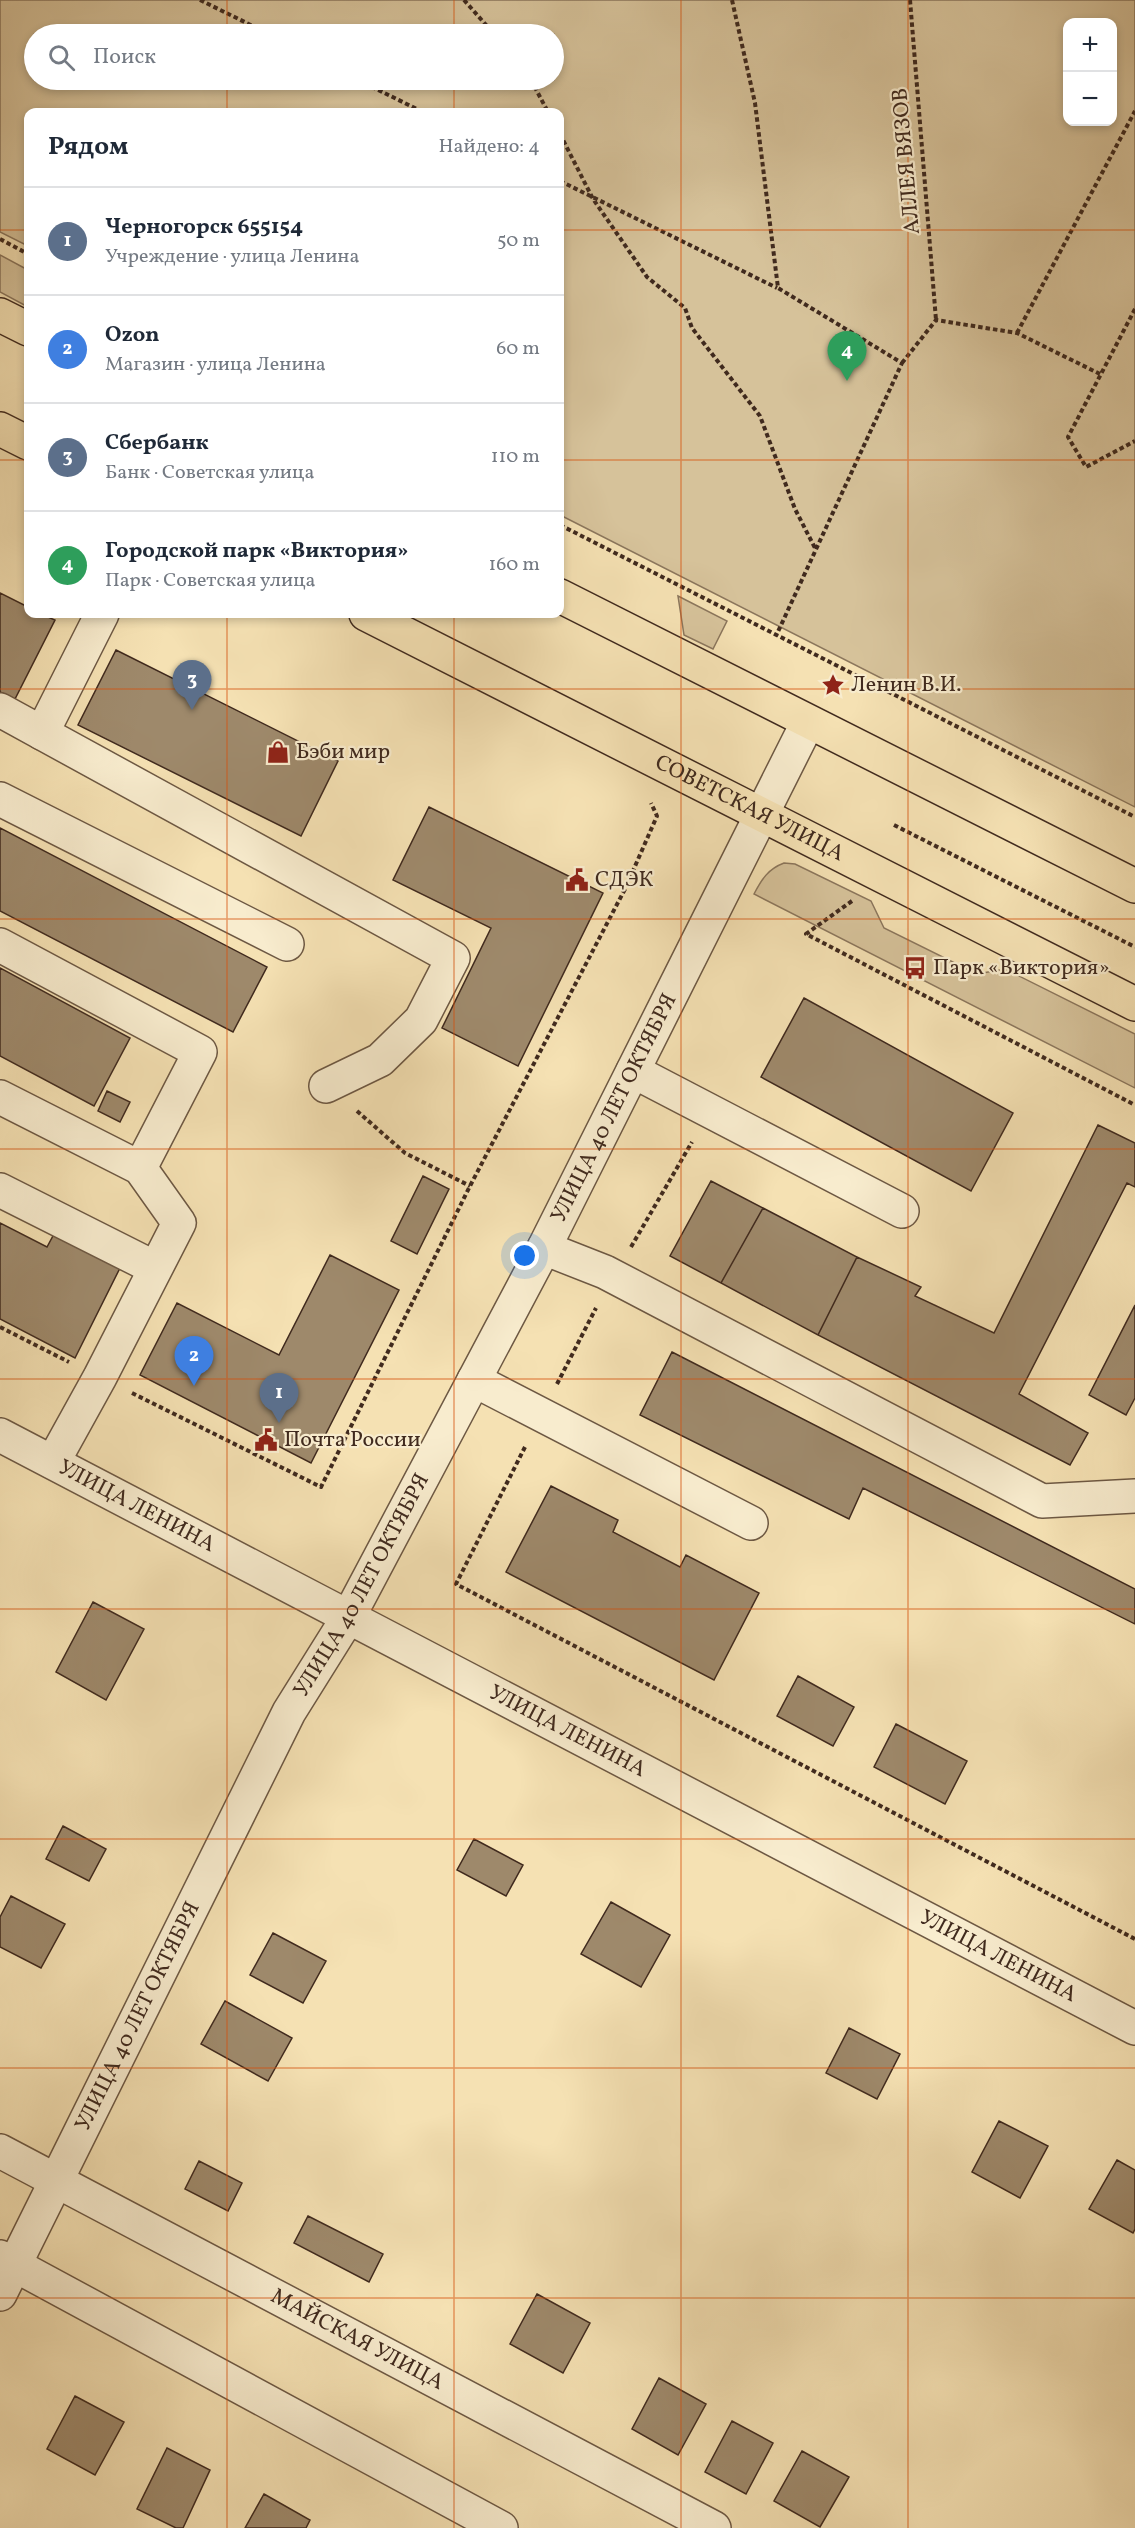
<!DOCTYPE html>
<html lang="ru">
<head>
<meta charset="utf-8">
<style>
	body { margin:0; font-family:Vollkorn,serif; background:#f6f6f7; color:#1f2937 }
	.controls { position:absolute; right:18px; top:18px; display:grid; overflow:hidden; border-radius:12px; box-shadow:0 3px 9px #0003 }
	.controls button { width:54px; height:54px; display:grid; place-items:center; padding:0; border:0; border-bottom:2px solid #e0e1e3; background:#fff; color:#1f2937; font:30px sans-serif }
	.you { position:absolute; left:525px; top:1256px; width:21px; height:21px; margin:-15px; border:4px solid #fff; border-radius:50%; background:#1a73e8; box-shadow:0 0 0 9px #1a73e833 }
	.badge { display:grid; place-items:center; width:39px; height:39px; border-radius:50%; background:#1a73e8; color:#fff; font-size:20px; font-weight:700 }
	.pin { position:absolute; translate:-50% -50px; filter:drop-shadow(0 2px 3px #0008) }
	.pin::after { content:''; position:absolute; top:32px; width:21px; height:18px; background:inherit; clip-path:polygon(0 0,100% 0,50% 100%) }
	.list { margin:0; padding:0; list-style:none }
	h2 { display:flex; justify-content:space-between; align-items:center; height:78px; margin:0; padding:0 24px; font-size:26px }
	h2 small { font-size:20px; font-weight:400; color:#747a83 }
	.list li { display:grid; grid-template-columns:39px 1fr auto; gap:18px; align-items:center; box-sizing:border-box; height:108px; padding:0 24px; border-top:2px solid #e0e1e3 }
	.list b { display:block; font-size:22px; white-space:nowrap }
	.list p { margin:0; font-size:20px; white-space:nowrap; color:#747a83 }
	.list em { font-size:20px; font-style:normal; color:#747a83 }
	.icon { flex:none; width:33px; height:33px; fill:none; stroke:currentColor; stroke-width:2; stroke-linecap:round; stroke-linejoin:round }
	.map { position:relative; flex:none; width:1135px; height:2528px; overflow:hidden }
	.search { position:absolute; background:#fff; box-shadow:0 3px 9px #0003; left:24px; top:24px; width:540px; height:66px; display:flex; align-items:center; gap:15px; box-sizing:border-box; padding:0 21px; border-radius:33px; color:#747a83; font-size:22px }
	.panel { position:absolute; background:#fff; box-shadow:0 3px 9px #0003; left:24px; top:108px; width:540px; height:510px; border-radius:12px }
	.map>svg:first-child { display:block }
	.green { fill:#d6c29a; stroke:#8b765c; stroke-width:1.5; fill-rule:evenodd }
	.building { fill:#9e896b; stroke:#402a1e; stroke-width:1.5 }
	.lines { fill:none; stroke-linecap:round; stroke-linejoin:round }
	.minor-casing { stroke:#6d5843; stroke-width:36 }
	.major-casing { stroke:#402a1e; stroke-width:36 }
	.path { stroke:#402a1e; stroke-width:4; stroke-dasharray:4.5 3; stroke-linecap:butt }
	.minor { stroke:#f8ecce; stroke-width:33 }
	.major { stroke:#f5e1b3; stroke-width:33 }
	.grid { fill:none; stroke:#d7540e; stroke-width:1.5; stroke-opacity:0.55 }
	.labels { text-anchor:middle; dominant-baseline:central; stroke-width:4.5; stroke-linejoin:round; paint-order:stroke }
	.street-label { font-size:22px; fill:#402a1e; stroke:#f8ecce }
	.poi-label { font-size:22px; fill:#402a1e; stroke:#f8ecce; text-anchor:start }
</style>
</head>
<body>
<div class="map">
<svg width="1135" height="2528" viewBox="0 0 1135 2528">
	<rect width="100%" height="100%" fill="#f5e1b3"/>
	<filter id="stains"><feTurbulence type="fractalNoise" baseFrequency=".00333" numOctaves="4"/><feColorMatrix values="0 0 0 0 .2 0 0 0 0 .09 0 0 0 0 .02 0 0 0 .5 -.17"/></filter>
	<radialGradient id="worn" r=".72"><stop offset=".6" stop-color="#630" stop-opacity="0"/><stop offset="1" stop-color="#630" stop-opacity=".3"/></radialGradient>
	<path class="green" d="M0 0H1135V807L560 515V112H28V246L0 232ZM1112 22V122H1068V22ZM554 34V80H34V34Z
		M0 255 28 270V307L0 292Z
		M678 596 727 621 713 649 684 635Z
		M784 863 795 864 871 901 884 928 977 974 1005 969 1135 1034V1088L754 894C762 879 768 869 784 863Z"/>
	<path class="building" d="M0 593 28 607V614H41L55 620 15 699 0 692Z
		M116 650 338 761 301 836 78 725Z
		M429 807 603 893 518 1066 442 1028 491 928 393 880Z
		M0 828 267 967 233 1032 0 911Z
		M0 968 130 1038 94 1106 0 1056Z
		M804 998 1013 1113 971 1191 761 1077Z
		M107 1091 130 1102 120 1122 98 1111Z
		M1098 1125 1135 1143V1187L1127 1183 1019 1394 1088 1433 1070 1465 818 1335 857 1257 921 1287 915 1296 994 1333Z
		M423 1176 449 1189 417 1254 391 1241Z
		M711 1181 763 1208 721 1283 670 1256Z
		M763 1208 857 1257 818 1335 721 1283Z
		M0 1223 47 1247 54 1234 120 1268 75 1358 0 1319Z
		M330 1255 399 1290 311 1463 140 1375 177 1303 279 1355Z
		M1135 1305V1398L1126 1415 1089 1395Z
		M672 1352 1135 1589V1624L863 1488 849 1519 640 1415Z
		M551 1486 618 1520 613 1532 680 1567 686 1555 759 1593 714 1680 506 1572Z
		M93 1602 144 1629 106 1700 56 1672Z
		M798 1676 854 1707 833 1746 777 1716Z
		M896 1724 967 1761 945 1804 874 1767Z
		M63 1826 106 1849 89 1881 46 1859Z
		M474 1839 523 1865 506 1896 457 1870Z
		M11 1896 65 1924 41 1968 0 1947V1917Z
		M611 1902 670 1935 641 1987 581 1954Z
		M273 1933 326 1961 303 2003 250 1975Z
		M225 2001 292 2038 268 2081 201 2044Z
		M849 2028 900 2054 877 2099 826 2073Z
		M999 2121 1048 2146 1020 2198 972 2172Z
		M1117 2160 1135 2170V2229L1133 2233 1089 2209Z
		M199 2161 242 2183 228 2211 185 2189Z
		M308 2216 383 2254 369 2282 294 2243Z
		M537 2294 590 2323 563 2373 510 2344Z
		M659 2378 706 2404 678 2455 632 2429Z
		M75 2396 124 2422 95 2475 47 2449Z
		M732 2421 773 2443 746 2494 705 2472Z
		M167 2448 210 2470 183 2528H176L137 2509Z
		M802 2451 849 2477 820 2527 774 2501Z
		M264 2494 310 2520 306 2528H245Z"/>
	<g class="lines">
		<g class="minor-casing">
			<g id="minor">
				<path d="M0 710 42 733 102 614"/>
				<path d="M42 733 453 958 421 1020 380 1060 326 1086"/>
				<path d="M0 799 287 944"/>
				<path d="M0 945 200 1052 140 1168"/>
				<path d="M633 1071 902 1211"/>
				<path d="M0 1097 140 1168 179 1223 100 1377 53 1462"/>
				<path d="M0 1190 155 1268"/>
				<path d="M544 1248 605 1272 1042 1501 1135 1496"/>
				<path d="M474 1380 751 1523"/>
				<path id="s1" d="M0 1435 1135 2028"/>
				<path id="s2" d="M0 2151 714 2528"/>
				<path d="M0 2257 501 2528"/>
				<path id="s3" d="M0 2294 289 1712 349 1616 544 1248 808 722"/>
			</g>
		</g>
		<g class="major-casing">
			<g id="major">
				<path d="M0 315 28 329"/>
				<path d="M0 429 28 443"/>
				<path d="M560 596 1135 886"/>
				<path id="s4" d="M366 614 1135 1004"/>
			</g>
		</g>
		<path class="path" d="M200 0 269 34
			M464 0 494 34
			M732 0 755 103 778 288 902 363 776 636
			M910 0 936 320
			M358 80 423 112
			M531 80 548 112
			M560 134 593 199 647 277 685 308 692 328 760 416 795 509 816 550
			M560 181 777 288
			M0 239 28 254
			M1135 309 1068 437 1086 467 1135 441
			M1017 333 1135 111
			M902 363 936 320 1017 333 1100 374
			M560 525 1135 817
			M894 825 1135 947
			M852 901 806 934 1135 1105
			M357 1111 405 1153 470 1186
			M631 1247 692 1142
			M0 1327 69 1362
			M557 1384 596 1308
			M132 1393 321 1487 470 1186 625 889 657 816 651 803
			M525 1447 456 1584 1135 1939"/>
		<use href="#minor" class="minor"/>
		<use href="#major" class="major"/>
	</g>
	<path class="grid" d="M227 0V34M454 0V34M681 0V2528M908 0V2528M227 80V112M454 80V112M0 230H28M560 230H1135M0 460H28M560 460H1135M227 614V2528M454 614V2528M0 689H1135M0 919H1135M0 1149H1135M0 1379H1135M0 1609H1135M0 1839H1135M0 2068H1135M0 2298H1135"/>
	<defs>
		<g id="sight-bare" transform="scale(1.8)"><path d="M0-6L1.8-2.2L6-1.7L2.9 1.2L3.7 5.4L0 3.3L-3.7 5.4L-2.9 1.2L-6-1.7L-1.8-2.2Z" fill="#8f2418" stroke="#f8ecce" stroke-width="2.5" paint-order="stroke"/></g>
		<g id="shop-bare" transform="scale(1.8)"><path d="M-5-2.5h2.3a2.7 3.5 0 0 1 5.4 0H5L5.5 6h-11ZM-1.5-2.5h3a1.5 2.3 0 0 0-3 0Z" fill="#8f2418" stroke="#f8ecce" stroke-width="2.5" paint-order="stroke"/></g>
		<g id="civic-bare" transform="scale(1.8)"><path d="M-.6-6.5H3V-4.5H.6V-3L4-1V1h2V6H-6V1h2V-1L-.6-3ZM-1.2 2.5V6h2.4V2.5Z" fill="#8f2418" stroke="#f8ecce" stroke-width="2.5" paint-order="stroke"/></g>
		<g id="bus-bare" transform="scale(1.8)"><path d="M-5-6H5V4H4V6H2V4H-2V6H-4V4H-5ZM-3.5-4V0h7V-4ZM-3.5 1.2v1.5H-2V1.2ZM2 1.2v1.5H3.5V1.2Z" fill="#8f2418" stroke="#f8ecce" stroke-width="2.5" paint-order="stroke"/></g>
	</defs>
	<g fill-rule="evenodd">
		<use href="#sight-bare" x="833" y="685"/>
		<use href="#shop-bare" x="278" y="752"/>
		<use href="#civic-bare" x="577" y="880"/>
		<use href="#bus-bare" x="915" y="968"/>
		<use href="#civic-bare" x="266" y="1440"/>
	</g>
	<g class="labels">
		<g class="street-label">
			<text transform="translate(907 161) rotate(-95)">АЛЛЕЯ ВЯЗОВ</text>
			<text stroke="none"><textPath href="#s4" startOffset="430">СОВЕТСКАЯ УЛИЦА</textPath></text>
			<text stroke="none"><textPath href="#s3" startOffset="1336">УЛИЦА 40 ЛЕТ ОКТЯБРЯ</textPath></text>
			<text stroke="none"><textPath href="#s1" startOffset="154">УЛИЦА ЛЕНИНА</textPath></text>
			<text stroke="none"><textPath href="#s3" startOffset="796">УЛИЦА 40 ЛЕТ ОКТЯБРЯ</textPath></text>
			<text stroke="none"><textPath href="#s1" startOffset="640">УЛИЦА ЛЕНИНА</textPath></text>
			<text stroke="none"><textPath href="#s1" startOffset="1126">УЛИЦА ЛЕНИНА</textPath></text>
			<text stroke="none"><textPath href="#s3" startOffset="310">УЛИЦА 40 ЛЕТ ОКТЯБРЯ</textPath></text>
			<text stroke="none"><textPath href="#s2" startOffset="404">МАЙСКАЯ УЛИЦА</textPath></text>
		</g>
		<g class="poi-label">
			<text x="851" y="685">Ленин В.И.</text>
			<text x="296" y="752">Бэби мир</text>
			<text x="595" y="880">СДЭК</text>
			<text x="933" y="968">Парк «Виктория»</text>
			<text x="284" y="1440">Почта России</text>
		</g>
	</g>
	<rect width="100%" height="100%" filter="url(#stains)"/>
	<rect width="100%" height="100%" fill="url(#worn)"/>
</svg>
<div class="controls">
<button>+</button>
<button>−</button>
</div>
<div class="you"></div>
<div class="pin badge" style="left:279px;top:1423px;background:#5c6f8a">1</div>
<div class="pin badge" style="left:194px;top:1386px;background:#3f7fe0">2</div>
<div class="pin badge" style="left:192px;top:710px;background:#5c6f8a">3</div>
<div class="pin badge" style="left:847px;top:381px;background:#2e9e5b">4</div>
<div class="search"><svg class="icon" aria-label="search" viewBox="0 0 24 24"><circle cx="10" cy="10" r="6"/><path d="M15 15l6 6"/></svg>Поиск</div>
<section class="panel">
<h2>Рядом<small>Найдено: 4</small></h2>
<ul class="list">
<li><span class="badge" style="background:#5c6f8a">1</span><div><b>Черногорск 655154</b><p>Учреждение · улица Ленина</p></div><em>50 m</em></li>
<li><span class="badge" style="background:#3f7fe0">2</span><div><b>Ozon</b><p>Магазин · улица Ленина</p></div><em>60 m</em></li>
<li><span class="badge" style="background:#5c6f8a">3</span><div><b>Сбербанк</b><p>Банк · Советская улица</p></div><em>110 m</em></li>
<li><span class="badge" style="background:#2e9e5b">4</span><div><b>Городской парк «Виктория»</b><p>Парк · Советская улица</p></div><em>160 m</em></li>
</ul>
</section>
</div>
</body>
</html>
